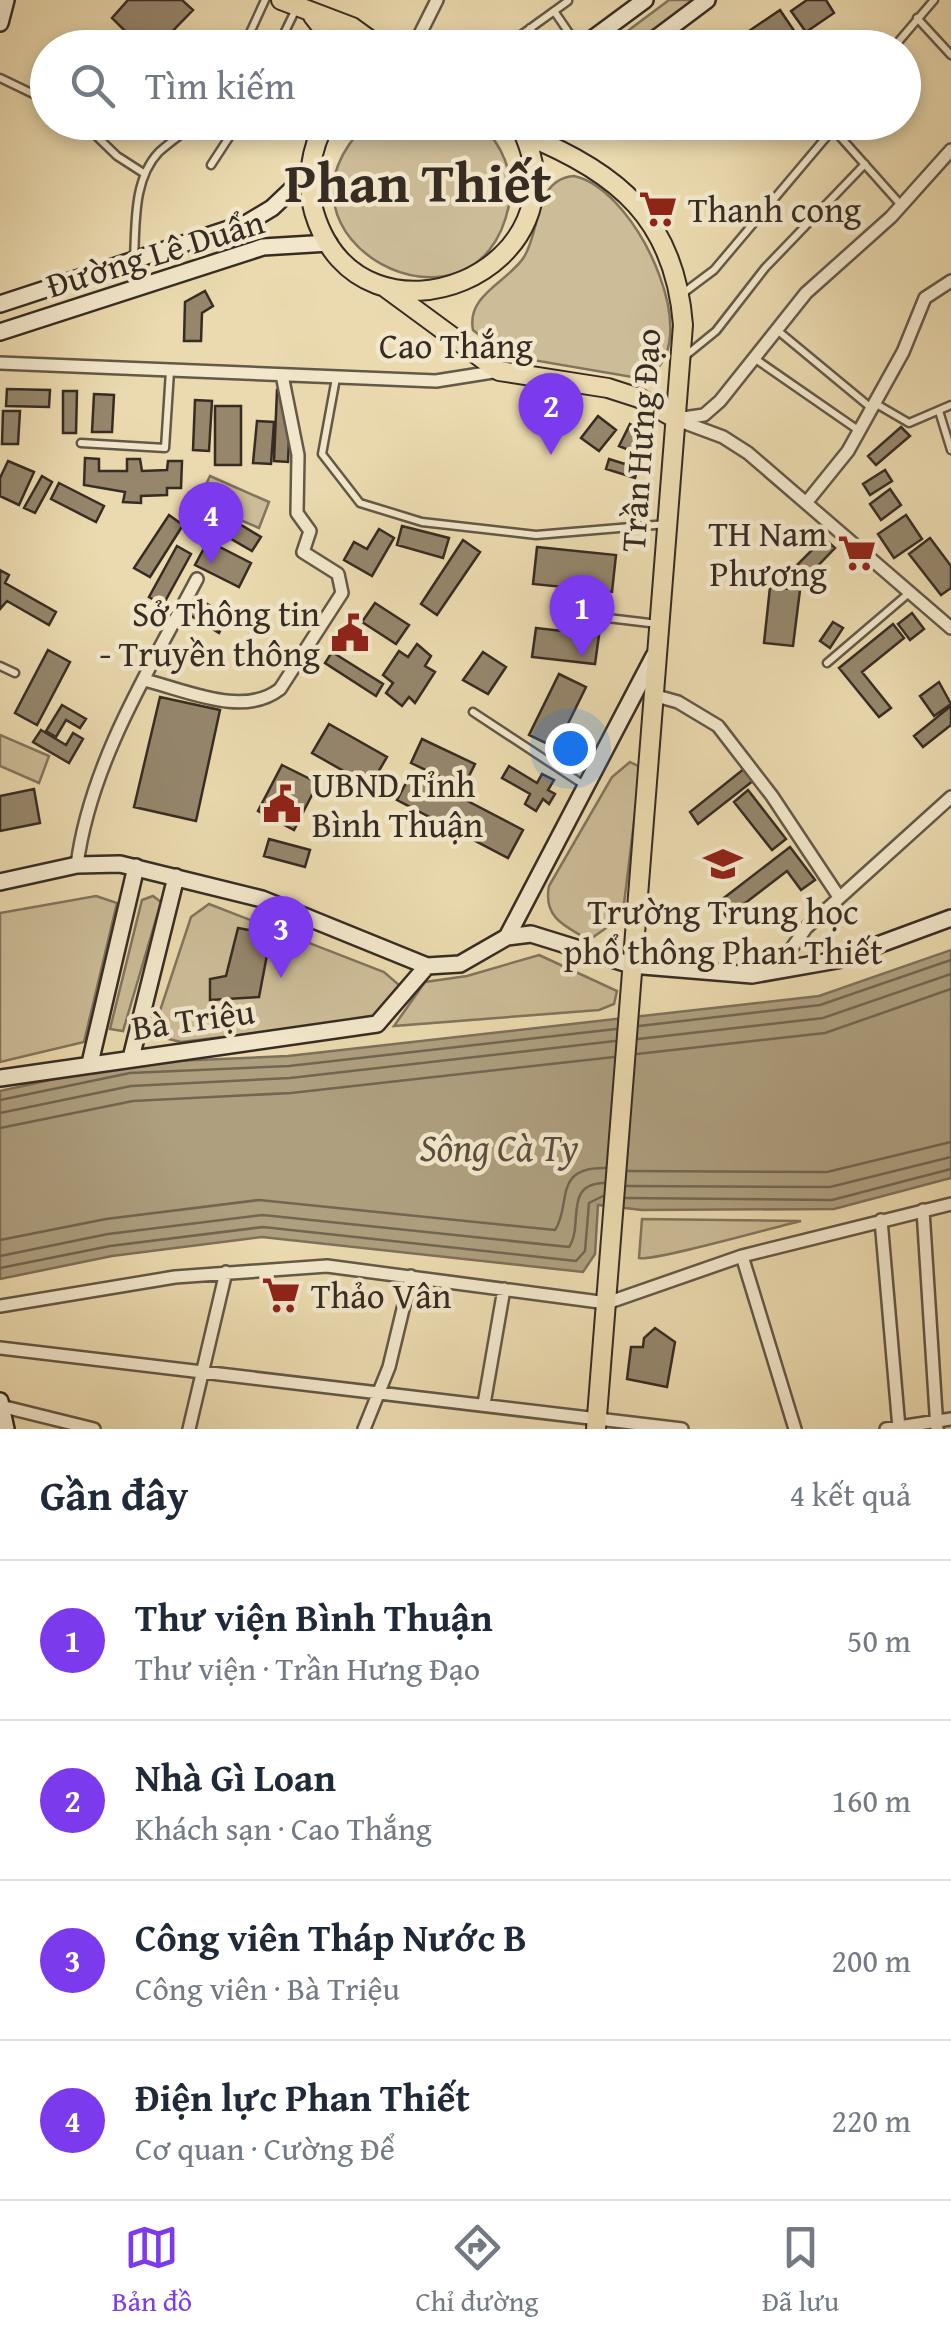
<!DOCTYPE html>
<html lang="vi">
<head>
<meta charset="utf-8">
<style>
	body { margin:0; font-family:"Gentium Book Plus",serif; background:#f6f6f7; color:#1f2937 }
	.you { position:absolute; left:570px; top:748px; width:35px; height:35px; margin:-25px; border:8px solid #fff; border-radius:50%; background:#1a73e8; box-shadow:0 0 0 15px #1a73e833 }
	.badge { display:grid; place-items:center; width:65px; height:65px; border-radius:50%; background:#7c3aed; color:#fff; font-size:32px; font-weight:700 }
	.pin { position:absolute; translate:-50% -82px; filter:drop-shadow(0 2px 5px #0008) }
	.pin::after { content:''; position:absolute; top:52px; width:35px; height:30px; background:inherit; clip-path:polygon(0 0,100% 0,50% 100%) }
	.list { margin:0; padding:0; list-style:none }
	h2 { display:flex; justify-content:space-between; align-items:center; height:130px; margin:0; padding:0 40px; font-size:42px }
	h2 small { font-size:32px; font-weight:400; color:#747a83 }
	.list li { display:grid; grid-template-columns:65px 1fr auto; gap:30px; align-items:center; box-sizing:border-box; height:160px; padding:0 40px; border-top:2px solid #e0e1e3 }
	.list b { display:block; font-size:38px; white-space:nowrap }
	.list p { margin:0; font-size:32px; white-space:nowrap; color:#747a83 }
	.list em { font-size:32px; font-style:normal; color:#747a83 }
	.icon { flex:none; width:55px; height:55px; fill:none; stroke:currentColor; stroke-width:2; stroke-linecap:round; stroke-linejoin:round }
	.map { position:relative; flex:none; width:951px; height:1429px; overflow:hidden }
	.search { position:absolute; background:#fff; box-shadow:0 5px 15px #0003; left:30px; right:30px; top:30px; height:110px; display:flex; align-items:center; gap:25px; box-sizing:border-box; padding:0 35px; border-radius:55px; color:#747a83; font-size:38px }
	.sheet { height:770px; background:#fff }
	nav { display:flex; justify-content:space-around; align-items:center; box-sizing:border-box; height:140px; border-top:2px solid #e0e1e3; background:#fff; font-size:28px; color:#747a83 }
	nav a { display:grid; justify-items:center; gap:5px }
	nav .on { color:#7c3aed }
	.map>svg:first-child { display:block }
	.green { fill:#ccbc97; stroke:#82745d; stroke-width:2.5 }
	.water { fill:#ae9f7f; stroke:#7e715a; stroke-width:2.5 }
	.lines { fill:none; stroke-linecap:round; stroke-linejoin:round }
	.shore { stroke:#726651; stroke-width:2.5 }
	.building { fill:#95866c; stroke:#372c23; stroke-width:2.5 }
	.lane-casing { stroke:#645846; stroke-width:11 }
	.street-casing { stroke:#645846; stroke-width:16 }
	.secondary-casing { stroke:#372c23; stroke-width:20 }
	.primary-casing { stroke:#372c23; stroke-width:22 }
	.lane { stroke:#f2e7cb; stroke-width:6 }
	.street { stroke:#f2e7cb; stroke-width:11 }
	.secondary { stroke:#f2e7cb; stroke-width:15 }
	.primary { stroke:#ebdaaf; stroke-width:18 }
	.labels { text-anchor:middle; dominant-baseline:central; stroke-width:9; stroke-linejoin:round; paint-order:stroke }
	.poi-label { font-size:35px; fill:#372c23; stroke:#f2e7cb; text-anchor:start }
	.street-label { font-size:35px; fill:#372c23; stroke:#f2e7cb }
	.water-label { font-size:38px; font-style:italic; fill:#5b4e3f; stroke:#f2e7cb }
	.town-label { font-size:55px; font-weight:bold; fill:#372c23; stroke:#f2e7cb }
</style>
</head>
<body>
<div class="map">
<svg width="951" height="1429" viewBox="0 0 951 1429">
	<rect width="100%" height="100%" fill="#ebdaaf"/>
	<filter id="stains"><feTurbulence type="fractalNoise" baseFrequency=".002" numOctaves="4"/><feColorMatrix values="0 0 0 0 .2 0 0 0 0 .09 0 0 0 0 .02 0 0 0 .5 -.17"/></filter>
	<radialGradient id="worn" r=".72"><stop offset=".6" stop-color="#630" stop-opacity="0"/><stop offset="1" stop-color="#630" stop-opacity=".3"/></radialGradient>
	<path class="green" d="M669 0H704L639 47 605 48Z
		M368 123H479C502 144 515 173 509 205 478 359 247 236 368 123Z
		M574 176C641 190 714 361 638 378L504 355 473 330C466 295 508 282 524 257 541 230 534 179 574 176Z
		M210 476 269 502 259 528 198 502Z
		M0 735 49 756 39 783 0 766Z
		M630 762 638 766 639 780 624 904 612 924 589 940C564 926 543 917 549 886L612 777Z
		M96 896 117 903 84 1042 0 1062V913Z
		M153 896 161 902 123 1031 110 1029 142 900Z
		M209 904 384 972 399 985 394 1010 366 1020 181 1042 152 1035 191 917Z
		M539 955 617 991 614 1004 599 1010 394 1026 425 982 467 976Z
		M642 1219 801 1221C775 1227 652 1262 639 1258Z"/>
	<path class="water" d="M951 950V1178L834 1209 642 1210 598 1205 595 1254 583 1272 262 1237 112 1256 0 1279V1091L128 1063 288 1056 819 996Z"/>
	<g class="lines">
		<path class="shore" d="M639 1026 820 1005 951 960
			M638 1039 823 1018 951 974
			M637 1054 825 1033 951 989
			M0 1100 130 1073 289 1066 616 1029
			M0 1113 131 1086 290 1078 615 1041
			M0 1128 133 1101 291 1093 614 1057
			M628 1171 827 1172 951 1142
			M626 1186 830 1187 951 1157
			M625 1198 832 1200 951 1169
			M0 1240 106 1219 259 1200 555 1230C572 1205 552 1167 605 1168
			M0 1256 108 1234 263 1215 569 1247C584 1225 563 1184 604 1183
			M0 1268 110 1246 263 1227 576 1261 585 1251 589 1203 603 1196"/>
	</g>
	<path class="building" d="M128 0H182L193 10 156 48H142L112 18Z
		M807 0H826L834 13 806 32 791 11Z
		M780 10 799 38 788 47 780 34 760 48H734L740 37Z
		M205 291 213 306 202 313 201 341H184L185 302Z
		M7 389 50 390 49 407 6 406Z
		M277 390 291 391 288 462 274 461Z
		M63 391H77L76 433H63Z
		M94 394 114 395 112 432H92Z
		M195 400 212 401 209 451 193 450Z
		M215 406H241V465H215Z
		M3 411H20L18 444H2Z
		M598 416 616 430 599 451 581 438Z
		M257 421 274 422 271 464 253 463Z
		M630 424 641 430 631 451 619 446Z
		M901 427 910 436 876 465 868 456Z
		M85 458 99 459V471H127V459H140L142 471 167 470 168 461H182L181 488H167V495L141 496V503L123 502 125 492 84 485Z
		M609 459 638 468 635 478 606 469Z
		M8 461 34 472 19 505 0 496V478Z
		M885 470 892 481 870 495 863 484Z
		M42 476 52 482 35 513 24 508Z
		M59 483 104 506 96 522 51 499Z
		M890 489 901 505 881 520 870 504Z
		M223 514 261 537 252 551 214 529Z
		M169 515 183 525 150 577 134 568Z
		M906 515 922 539 894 558 878 534Z
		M402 526 449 538 443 558 397 545Z
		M379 529 394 538 372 576 344 560 354 542 367 549Z
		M824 538 835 548 802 582 791 571Z
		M930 538 951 566V588L941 595 909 554Z
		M463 540 480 552 437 615 421 604Z
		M208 541 251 563 239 587 195 565Z
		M177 546 191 554 163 605 149 597Z
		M537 547 616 555 612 592 533 584Z
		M0 570 9 575 5 583 56 612 49 625 7 601 0 609Z
		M770 587 800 590 793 646 764 643Z
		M197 598 228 616 219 633 188 614Z
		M375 603 409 625 396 644 362 622Z
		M912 613 924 629 910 640 898 624Z
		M833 622 843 628 830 648 820 641Z
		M893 624 904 638 862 672 891 708 879 717 839 668Z
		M536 628 599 635 595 664 532 657Z
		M417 644 431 656 425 666 435 672 415 703 409 697 402 706 386 693 393 683 383 675 399 651 408 657Z
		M48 650 70 662 37 725 15 713Z
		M332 652 383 684 376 696 325 663Z
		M483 652 506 667 488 694 463 680Z
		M559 674 586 687 556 748 529 735Z
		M939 682 951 704 934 716 920 696Z
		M160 697 220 710 196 821 134 807Z
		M62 705 86 719 80 728 66 720 56 737 46 731Z
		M951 706V725L923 747 914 736Z
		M329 724 387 757 370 786 312 753Z
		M41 730 66 745 73 733 83 739 69 763 33 742Z
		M422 739 475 764 463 788 411 763Z
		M282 765 318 783 294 830 258 811Z
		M509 766 537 783 542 774 554 780 548 790 555 794 549 804 543 799 536 811 525 804 530 794 502 778Z
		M745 768 754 780 698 824 690 812Z
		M412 772 523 830 508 858 397 800Z
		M34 789 40 823 0 831V796Z
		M748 790 786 839 772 850 734 802Z
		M269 839 310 850 305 867 264 856Z
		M790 847 815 880 801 890 787 871 727 917 716 904Z
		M238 928 271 934 259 997 210 1000V979L226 976Z
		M655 1328 675 1342 667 1387 627 1379 631 1347H643L644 1338Z"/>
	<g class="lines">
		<g class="lane-casing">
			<path id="lane" d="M554 11 578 46
				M917 18 951 55
				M530 28 543 48
				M243 48 265 0
				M277 48 296 9
				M503 48 568 1
				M893 48 934 0
				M0 78 48 101
				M82 122 117 156 145 174
				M827 122 901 205
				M211 165 239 122
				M134 258C136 224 133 179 159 152 170 142 184 133 196 122
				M682 294 714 270 839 122
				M777 330 870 407
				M684 357 716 331 765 268 865 164
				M754 358 858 430
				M336 378 322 454 360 503 422 522 536 535 667 524
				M873 402 909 423 951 405
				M939 411 951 450
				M81 443 165 448 170 371
				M566 613 658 624
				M827 663 909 593
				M0 666 15 673
				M473 712 584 785"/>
		</g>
		<g class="street-casing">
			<path id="street" d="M413 48 437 0
				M0 363 436 381 499 371
				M676 419 704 415 720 401 806 293 891 217 951 150
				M680 421 723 437 748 453 951 628
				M806 503 848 451 903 352 925 298 951 281
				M144 680C186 690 243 718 280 689L342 593 338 574 303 552 310 531 297 513 298 455 282 375
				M653 695 678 702 718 726 772 796 839 897
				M77 865C90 764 150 668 197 579
				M775 972 806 928 951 797
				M923 1210 937 1429
				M881 1220 899 1428
				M742 1256 795 1429
				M0 1306 175 1277 327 1266 607 1303 742 1256 951 1204
				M0 1348 682 1429
				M484 1404 504 1289
				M1 1406 94 1429
				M189 1429 226 1272
				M364 1429 389 1367 411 1276
				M886 1429 951 1419"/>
		</g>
		<g class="secondary-casing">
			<path id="secondary" d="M0 23 6 0
				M580 48 645 0
				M643 48 707 0
				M525 135 542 122
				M0 304 247 223 272 208 310 172
				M0 332 263 247 329 243
				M0 882 77 865 120 864 262 899 427 966 460 964 507 937 531 934 631 965 752 975 837 960 951 918
				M507 937 654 656
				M131 1058 176 877
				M90 1063 136 867
				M0 1078 377 1024 427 966
				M0 1401 6 1429"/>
		</g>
		<g class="primary-casing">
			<path id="primary" d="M281 0 352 27 381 48
				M313 16 338 48
				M326 122C310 149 306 182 314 212 360 367 598 270 518 122
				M525 135C618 172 675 220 683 325L596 1429
				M386 288 499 371 608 388 639 398 676 419"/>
		</g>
		<use href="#lane" class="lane"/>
		<use href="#street" class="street"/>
		<use href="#secondary" class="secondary"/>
		<use href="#primary" class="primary"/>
	</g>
	<defs>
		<g id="supermarket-bare" transform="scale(3)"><path d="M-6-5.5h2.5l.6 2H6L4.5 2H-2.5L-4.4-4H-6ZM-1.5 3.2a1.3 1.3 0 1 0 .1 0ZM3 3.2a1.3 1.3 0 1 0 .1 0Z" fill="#8f2418" stroke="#f2e7cb" stroke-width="2.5" paint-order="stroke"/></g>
		<g id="civic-bare" transform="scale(3)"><path d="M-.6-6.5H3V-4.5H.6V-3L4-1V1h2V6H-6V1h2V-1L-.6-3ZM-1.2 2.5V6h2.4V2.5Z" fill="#8f2418" stroke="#f2e7cb" stroke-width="2.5" paint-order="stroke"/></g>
		<g id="school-bare" transform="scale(3)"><path d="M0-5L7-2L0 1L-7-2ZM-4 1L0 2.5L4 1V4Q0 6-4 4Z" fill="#8f2418" stroke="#f2e7cb" stroke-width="2.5" paint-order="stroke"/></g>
	</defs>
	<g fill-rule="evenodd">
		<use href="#supermarket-bare" x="658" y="209"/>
		<use href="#supermarket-bare" x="857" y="553"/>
		<use href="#civic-bare" x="350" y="633"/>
		<use href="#civic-bare" x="282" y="804"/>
		<use href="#school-bare" x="723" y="864"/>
		<use href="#supermarket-bare" x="281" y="1295"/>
	</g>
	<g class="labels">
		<g class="poi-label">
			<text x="688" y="209">Thanh cong</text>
			<text x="827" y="533" text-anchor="end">TH Nam<tspan x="827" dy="40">Phương</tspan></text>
			<text x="320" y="613" text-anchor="end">Sở Thông tin<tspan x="320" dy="40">- Truyền thông</tspan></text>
			<text x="312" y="784">UBND Tỉnh<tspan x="312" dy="40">Bình Thuận</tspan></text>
			<text x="723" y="911" text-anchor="middle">Trường Trung học<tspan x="723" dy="40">phổ thông Phan Thiết</tspan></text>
			<text x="311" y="1295">Thảo Vân</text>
		</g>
		<g class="street-label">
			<text transform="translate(155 253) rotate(-17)">Đường Lê Duẩn</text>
			<text x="456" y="345">Cao Thắng</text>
			<text transform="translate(640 440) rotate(-86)">Trần Hưng Đạo</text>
			<text transform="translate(193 1019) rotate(-8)">Bà Triệu</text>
		</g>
		<g class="water-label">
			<text x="499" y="1147">Sông Cà Ty</text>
		</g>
		<g class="town-label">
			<text x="418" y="182">Phan Thiết</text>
		</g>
	</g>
	<rect width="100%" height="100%" filter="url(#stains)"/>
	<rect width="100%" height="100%" fill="url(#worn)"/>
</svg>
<div class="you"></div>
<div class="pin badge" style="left:582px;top:657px">1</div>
<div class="pin badge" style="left:551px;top:455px">2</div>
<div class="pin badge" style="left:281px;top:978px">3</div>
<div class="pin badge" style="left:211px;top:564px">4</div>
<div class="search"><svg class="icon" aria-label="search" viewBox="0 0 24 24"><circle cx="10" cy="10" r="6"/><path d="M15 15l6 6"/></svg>Tìm kiếm</div>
</div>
<section class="sheet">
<h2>Gần đây<small>4 kết quả</small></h2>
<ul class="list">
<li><span class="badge">1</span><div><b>Thư viện Bình Thuận</b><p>Thư viện · Trần Hưng Đạo</p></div><em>50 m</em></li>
<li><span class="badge">2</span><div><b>Nhà Gì Loan</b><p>Khách sạn · Cao Thắng</p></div><em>160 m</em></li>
<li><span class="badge">3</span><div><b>Công viên Tháp Nước B</b><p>Công viên · Bà Triệu</p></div><em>200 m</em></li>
<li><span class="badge">4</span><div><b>Điện lực Phan Thiết</b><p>Cơ quan · Cường Để</p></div><em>220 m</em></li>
</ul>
</section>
<nav>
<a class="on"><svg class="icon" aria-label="map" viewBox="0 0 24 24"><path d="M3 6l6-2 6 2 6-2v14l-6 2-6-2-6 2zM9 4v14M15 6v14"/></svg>Bản đồ</a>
<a><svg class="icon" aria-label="directions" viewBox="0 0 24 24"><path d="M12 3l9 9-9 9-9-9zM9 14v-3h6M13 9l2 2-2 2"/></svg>Chỉ đường</a>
<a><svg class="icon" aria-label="saved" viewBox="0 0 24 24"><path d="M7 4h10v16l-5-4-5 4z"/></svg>Đã lưu</a>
</nav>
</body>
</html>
